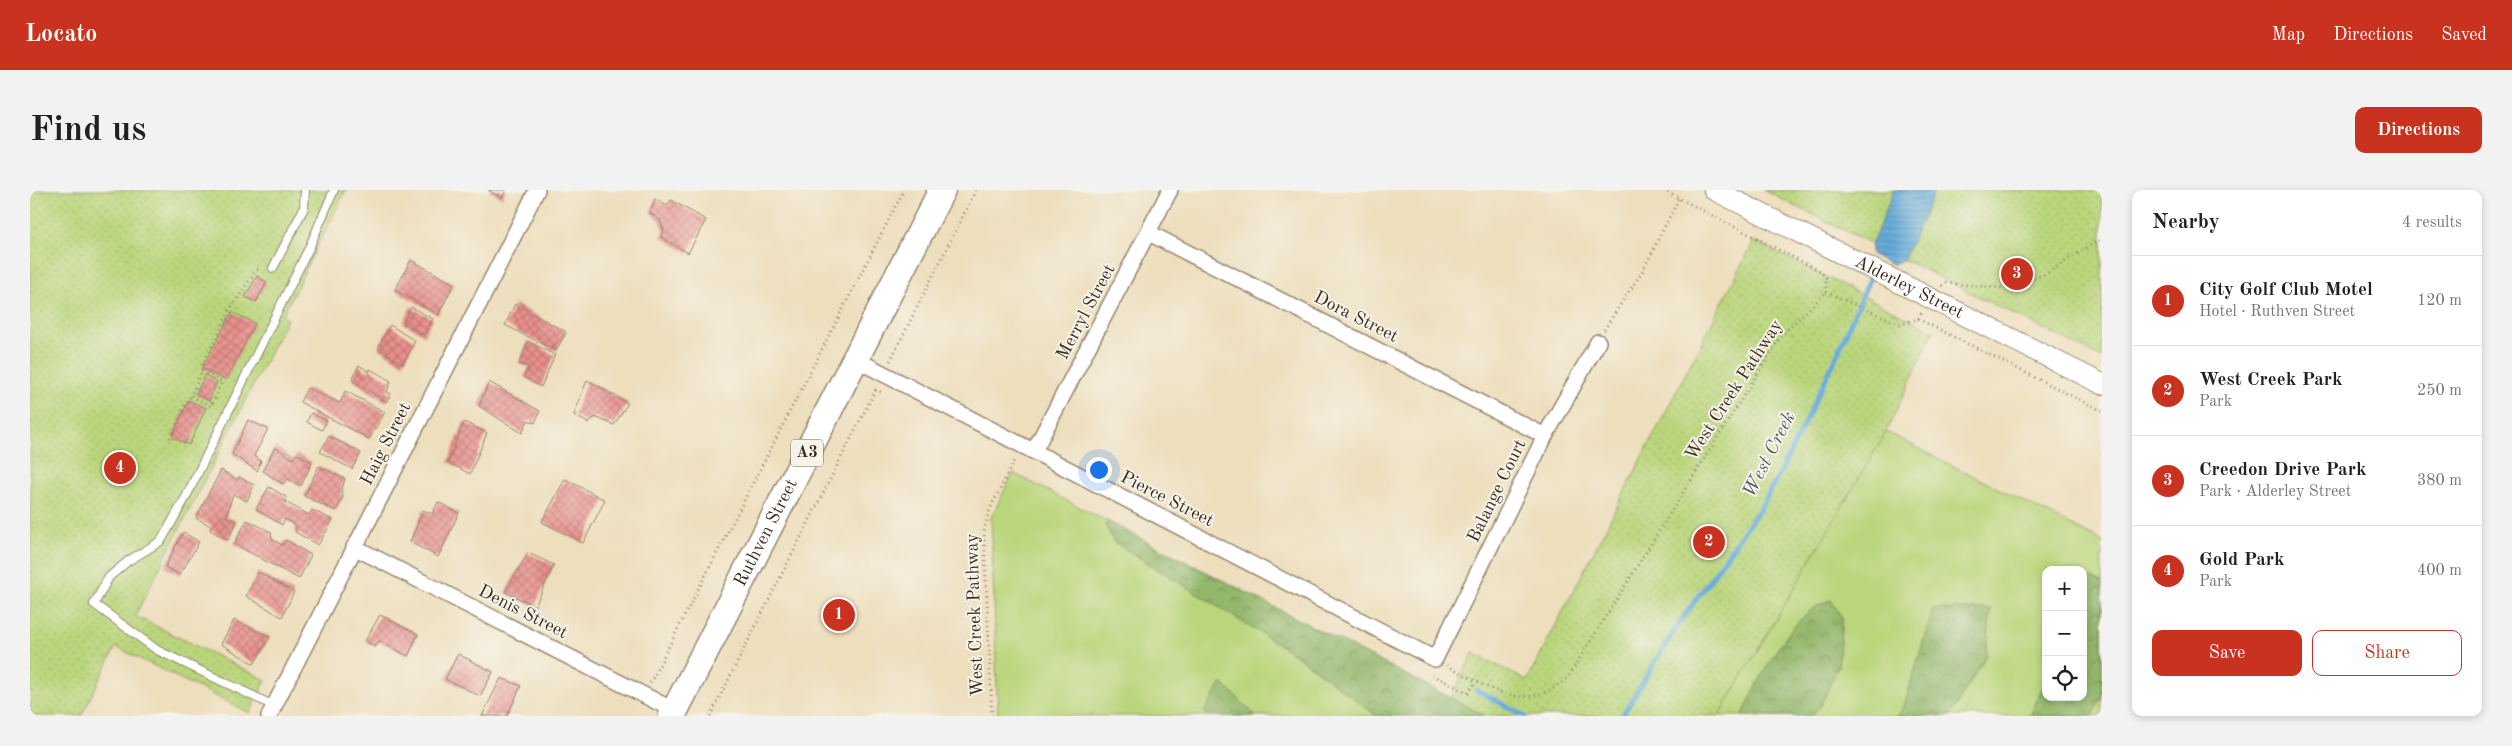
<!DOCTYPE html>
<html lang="en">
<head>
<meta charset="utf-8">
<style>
	body { margin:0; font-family:"Old Standard TT",serif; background:#f2f2f2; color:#202124 }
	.controls { position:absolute; right:15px; bottom:15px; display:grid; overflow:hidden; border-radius:10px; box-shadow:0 2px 8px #0003 }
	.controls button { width:45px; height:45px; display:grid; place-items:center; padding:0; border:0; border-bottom:1px solid #e0e0e0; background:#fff; color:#202124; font:25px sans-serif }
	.you { position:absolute; left:1068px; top:279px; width:18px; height:18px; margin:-12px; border:4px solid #fff; border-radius:50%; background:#1a73e8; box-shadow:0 0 0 8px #1a73e833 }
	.badge { display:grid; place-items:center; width:32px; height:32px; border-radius:50%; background:#c8321e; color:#fff; font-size:16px; font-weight:700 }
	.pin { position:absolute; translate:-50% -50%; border:2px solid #fff; box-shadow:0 1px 5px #0006 }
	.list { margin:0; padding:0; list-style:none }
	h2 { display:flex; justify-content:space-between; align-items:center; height:65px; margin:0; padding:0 20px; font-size:21px }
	h2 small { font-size:16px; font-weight:400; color:#757577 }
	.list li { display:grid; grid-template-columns:32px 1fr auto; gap:15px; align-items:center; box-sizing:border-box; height:90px; padding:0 20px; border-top:1px solid #e0e0e0 }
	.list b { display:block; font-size:19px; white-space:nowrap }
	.list p { margin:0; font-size:16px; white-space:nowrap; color:#757577 }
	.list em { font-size:16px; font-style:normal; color:#757577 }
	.actions { display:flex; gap:10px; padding:15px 20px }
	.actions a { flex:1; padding:11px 0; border:1px solid #c8321e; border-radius:10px; text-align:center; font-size:18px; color:#c8321e }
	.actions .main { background:#c8321e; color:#fff }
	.icon { flex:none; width:28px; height:28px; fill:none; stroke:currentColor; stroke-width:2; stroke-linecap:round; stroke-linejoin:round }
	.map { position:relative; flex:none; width:2072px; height:526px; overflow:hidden; border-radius:10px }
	header { display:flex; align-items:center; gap:30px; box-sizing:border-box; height:70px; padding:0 25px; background:#c8321e; color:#fff }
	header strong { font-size:24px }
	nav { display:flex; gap:28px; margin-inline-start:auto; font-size:18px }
	.intro { display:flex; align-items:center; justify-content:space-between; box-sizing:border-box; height:120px; padding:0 30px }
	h1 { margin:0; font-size:35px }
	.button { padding:12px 22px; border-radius:10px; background:#c8321e; color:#fff; font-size:18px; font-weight:700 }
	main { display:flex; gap:30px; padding:0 30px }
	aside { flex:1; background:#fff; border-radius:10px; box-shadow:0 2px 8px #0003 }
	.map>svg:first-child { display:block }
	.grass { fill:#bad67c; stroke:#7a804d; fill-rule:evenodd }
	.forest { fill:url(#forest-crowns); stroke:#677045 }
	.park { fill:url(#park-dots); stroke:#7a804d }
	.water { fill:url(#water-rules); stroke:#506a7c }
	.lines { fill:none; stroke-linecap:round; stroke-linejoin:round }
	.stream { stroke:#64aada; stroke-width:5 }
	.building { fill:url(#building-cross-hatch) }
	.lane-casing { stroke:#94846d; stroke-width:10 }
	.street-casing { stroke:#94846d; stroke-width:18 }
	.secondary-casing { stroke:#94846d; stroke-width:22 }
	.highway-casing { stroke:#94846d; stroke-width:29 }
	.path { stroke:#94846d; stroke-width:3; stroke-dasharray:1 4; stroke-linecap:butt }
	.lane { stroke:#fff; stroke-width:8 }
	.street { stroke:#fff; stroke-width:15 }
	.secondary { stroke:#fff; stroke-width:20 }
	.highway { stroke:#fff; stroke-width:26 }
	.labels { text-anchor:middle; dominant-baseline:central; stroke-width:4; stroke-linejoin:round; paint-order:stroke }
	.shield { fill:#f7f3e8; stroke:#73665b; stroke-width:1 }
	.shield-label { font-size:16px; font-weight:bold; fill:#3b2a1e }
	.street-label { font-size:18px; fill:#3b2a1e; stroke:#f7f3e8 }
	.water-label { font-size:19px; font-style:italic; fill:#495760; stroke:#f7f3e8 }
</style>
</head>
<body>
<header>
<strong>Locato</strong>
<nav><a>Map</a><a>Directions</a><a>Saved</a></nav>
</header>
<div class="intro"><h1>Find us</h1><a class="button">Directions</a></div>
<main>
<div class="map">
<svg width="2072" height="526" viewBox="0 0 2072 526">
	<defs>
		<pattern id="forest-crowns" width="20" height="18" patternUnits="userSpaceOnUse" patternTransform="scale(1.25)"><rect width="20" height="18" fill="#93b76c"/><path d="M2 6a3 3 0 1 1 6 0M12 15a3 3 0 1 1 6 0" fill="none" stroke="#799558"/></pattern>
		<pattern id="park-dots" width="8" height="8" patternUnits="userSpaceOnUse" patternTransform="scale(1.25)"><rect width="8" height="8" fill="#bad67c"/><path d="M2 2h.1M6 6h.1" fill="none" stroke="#a1b86b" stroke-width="1.8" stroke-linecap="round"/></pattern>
		<pattern id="water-rules" width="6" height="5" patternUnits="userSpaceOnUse" patternTransform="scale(1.25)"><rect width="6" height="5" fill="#64aada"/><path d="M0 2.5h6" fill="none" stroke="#548bb0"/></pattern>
		<pattern id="building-cross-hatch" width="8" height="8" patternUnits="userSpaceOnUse" patternTransform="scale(1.25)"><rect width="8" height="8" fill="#e9908d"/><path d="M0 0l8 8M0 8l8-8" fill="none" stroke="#be7673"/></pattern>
	</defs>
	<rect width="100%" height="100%" fill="#f7f3e8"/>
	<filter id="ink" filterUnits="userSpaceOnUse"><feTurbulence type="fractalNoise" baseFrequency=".02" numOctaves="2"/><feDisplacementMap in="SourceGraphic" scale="10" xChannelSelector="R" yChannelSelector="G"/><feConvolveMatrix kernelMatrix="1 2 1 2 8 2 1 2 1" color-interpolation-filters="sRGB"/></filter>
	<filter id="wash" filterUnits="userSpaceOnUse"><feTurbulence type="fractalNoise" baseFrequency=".0096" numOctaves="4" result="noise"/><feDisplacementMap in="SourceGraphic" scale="20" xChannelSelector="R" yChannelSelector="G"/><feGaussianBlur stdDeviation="1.12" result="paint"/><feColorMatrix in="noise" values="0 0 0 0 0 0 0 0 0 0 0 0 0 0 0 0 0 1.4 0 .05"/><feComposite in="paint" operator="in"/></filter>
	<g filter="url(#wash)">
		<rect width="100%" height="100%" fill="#eddebc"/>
		<path class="grass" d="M1856 242 2072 351V526H1689ZM2016 380H2053V507H2016Z
			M983 283 1421 508 1456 526H968L961 328Z"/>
		<path class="forest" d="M1077 331 1421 508 1456 526H1347L1269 467 1084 352 1075 335Z
			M2061 388 2072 393V505L2063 526H2000L2016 490V507H2053V405Z
			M1801 410 1812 428 1808 477 1790 517 1781 526H1712C1728 492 1751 444 1781 420 1786 415 1795 413 1801 410Z
			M1903 419H1961L1956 466 1920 526H1868L1874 516Z
			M1192 493 1226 526H1177L1174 522Z"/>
		<path class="park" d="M0 0H316L252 126 257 129 105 426 236 490 220 523 86 457 51 526H0Z
			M1733 0H2072V168Z
			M1724 51 1904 141 1856 242 1689 526H1456L1421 508 1443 463 1497 491Z"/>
		<path class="water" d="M1864 0H1905L1874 69 1862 75 1841 64V56Z"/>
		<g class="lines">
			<path class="stream" d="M1446 500 1495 526
				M1592 526 1644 441 1731 317 1748 287 1803 174 1842 83"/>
		</g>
		<g id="blocks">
			<path class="building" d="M458 0H476L472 8Z
				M625 9 637 16 641 10 676 30 658 63 631 47 634 41 630 30 620 23Z
				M381 70 424 94 408 125 365 100Z
				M227 86 237 92 226 112 215 107Z
				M485 114 536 142 526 161 475 135Z
				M381 117 403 129 394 145 373 133Z
				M202 122 225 133 196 190 172 178Z
				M360 135 385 151 373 174 348 158Z
				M498 151 525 165 511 197 494 187 499 177 489 174Z
				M329 175 339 182 340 179 361 191 357 202 361 204 356 212 322 190Z
				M175 185 187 192 179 211 166 204Z
				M557 190 598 213 584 235 565 227 558 233 544 225Z
				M459 192 510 221 505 233 498 230 492 243 449 216Z
				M277 198 310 213 315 201 355 222 339 249 270 212Z
				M159 210 176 218 159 255 142 247Z
				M281 223 297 231 292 240 277 232Z
				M218 230 238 239 224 266 231 271 227 281 202 264Z
				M434 232 457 243 440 284 418 272Z
				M299 246 331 263 322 279 290 262Z
				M245 257 263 269 267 264 282 272 271 296 258 289 253 294 233 281Z
				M289 276 315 289 311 301 313 307 306 321 274 306Z
				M191 280 207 290 209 287 224 295 217 311 203 304 196 327 207 331 198 350 180 340 181 336 166 328Z
				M535 289 575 310 553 353 512 332Z
				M239 297 256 307 255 312 279 325 282 320 303 330 288 355 265 342 266 336 255 329 252 335 226 319Z
				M408 312 429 323 408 367 380 352 393 320 402 324Z
				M217 330 241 342 242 349 252 355 256 350 281 365 269 389 204 354Z
				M153 342 169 352 150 385 135 377Z
				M498 363 524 375 505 416 475 402Z
				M228 382 264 402 252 427 216 406Z
				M350 425 388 444 378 466 349 451 345 457 335 451Z
				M204 430 240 447 224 474 191 454Z
				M428 464 463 482 450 506 415 489Z
				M471 488 491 496 477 526H452Z"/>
		</g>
	</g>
	<g filter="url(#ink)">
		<use href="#blocks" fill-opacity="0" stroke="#94846d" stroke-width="1"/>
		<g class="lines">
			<g class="lane-casing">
				<path id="lane" d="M243 78 274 18 275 0
					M244 516 127 460 64 414 79 387 98 371 131 351 156 307 279 58 304 0"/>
			</g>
			<g class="street-casing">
				<path id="street" d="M1119 43 1515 246
					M825 169 1405 469 1515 246 1568 152
					M1004 261 1140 0
					M324 357 645 521
					M239 526 507 0"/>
			</g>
			<g class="secondary-casing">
				<g id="secondary">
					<path id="s1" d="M1684 0 2072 194"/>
				</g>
			</g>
			<g class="highway-casing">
				<g id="highway">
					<path id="s2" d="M642 526 912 0"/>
				</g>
			</g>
			<path class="path" d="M1633 0 1790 81 1796 88V102
				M1912 96 1915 93 1975 98 2016 84 2072 48
				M1796 102 1870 134 1888 129 1892 122
				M1888 129 2072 221
				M1574 140 1613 80 1649 8
				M860 171 946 0
				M172 181 192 192 181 216 161 206 172 181V175L202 116 227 80 232 79
				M845 200 854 203
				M140 248 157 210 161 206
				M1417 475C1461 499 1495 526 1538 487L1751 146 1796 102
				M1402 485 1438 503 1446 491
				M620 493 874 0
				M680 526 846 199
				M962 526 954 342 960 319 985 269"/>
			<use href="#lane" class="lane"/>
			<use href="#street" class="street"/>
			<use href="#secondary" class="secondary"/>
			<use href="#highway" class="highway"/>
		</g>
	</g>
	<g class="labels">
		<rect class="shield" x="761" y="249.5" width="32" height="27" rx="4"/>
		<g class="shield-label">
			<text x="777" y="263">A3</text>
		</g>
		<g class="street-label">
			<text stroke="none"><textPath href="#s1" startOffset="218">Alderley Street</textPath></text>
			<text transform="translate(1056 122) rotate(-62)">Merryl Street</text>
			<text transform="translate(1326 127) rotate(27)">Dora Street</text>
			<text transform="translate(1704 200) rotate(-57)">West Creek Pathway</text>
			<text transform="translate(356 254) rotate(-63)">Haig Street</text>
			<text transform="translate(1467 301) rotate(-64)">Balange Court</text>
			<text transform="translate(1137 309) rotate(27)">Pierce Street</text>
			<text stroke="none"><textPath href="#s2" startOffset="206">Ruthven Street</textPath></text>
			<text transform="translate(493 422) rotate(27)">Denis Street</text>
			<text transform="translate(945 425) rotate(-92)">West Creek Pathway</text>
		</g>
		<g class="water-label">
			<text transform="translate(1740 265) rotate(-63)">West Creek</text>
		</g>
	</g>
</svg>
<div class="controls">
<button>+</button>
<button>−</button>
<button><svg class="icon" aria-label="locate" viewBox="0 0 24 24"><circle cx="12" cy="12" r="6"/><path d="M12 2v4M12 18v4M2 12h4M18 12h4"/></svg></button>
</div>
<div class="you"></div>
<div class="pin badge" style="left:809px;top:425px">1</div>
<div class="pin badge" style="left:1679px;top:352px">2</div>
<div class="pin badge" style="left:1987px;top:84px">3</div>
<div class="pin badge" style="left:90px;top:278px">4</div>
</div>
<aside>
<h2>Nearby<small>4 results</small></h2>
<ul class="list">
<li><span class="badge">1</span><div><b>City Golf Club Motel</b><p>Hotel · Ruthven Street</p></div><em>120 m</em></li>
<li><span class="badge">2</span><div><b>West Creek Park</b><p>Park</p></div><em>250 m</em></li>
<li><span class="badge">3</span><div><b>Creedon Drive Park</b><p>Park · Alderley Street</p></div><em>380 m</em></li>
<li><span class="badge">4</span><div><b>Gold Park</b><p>Park</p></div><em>400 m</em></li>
</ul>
<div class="actions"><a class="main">Save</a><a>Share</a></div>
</aside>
</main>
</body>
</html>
